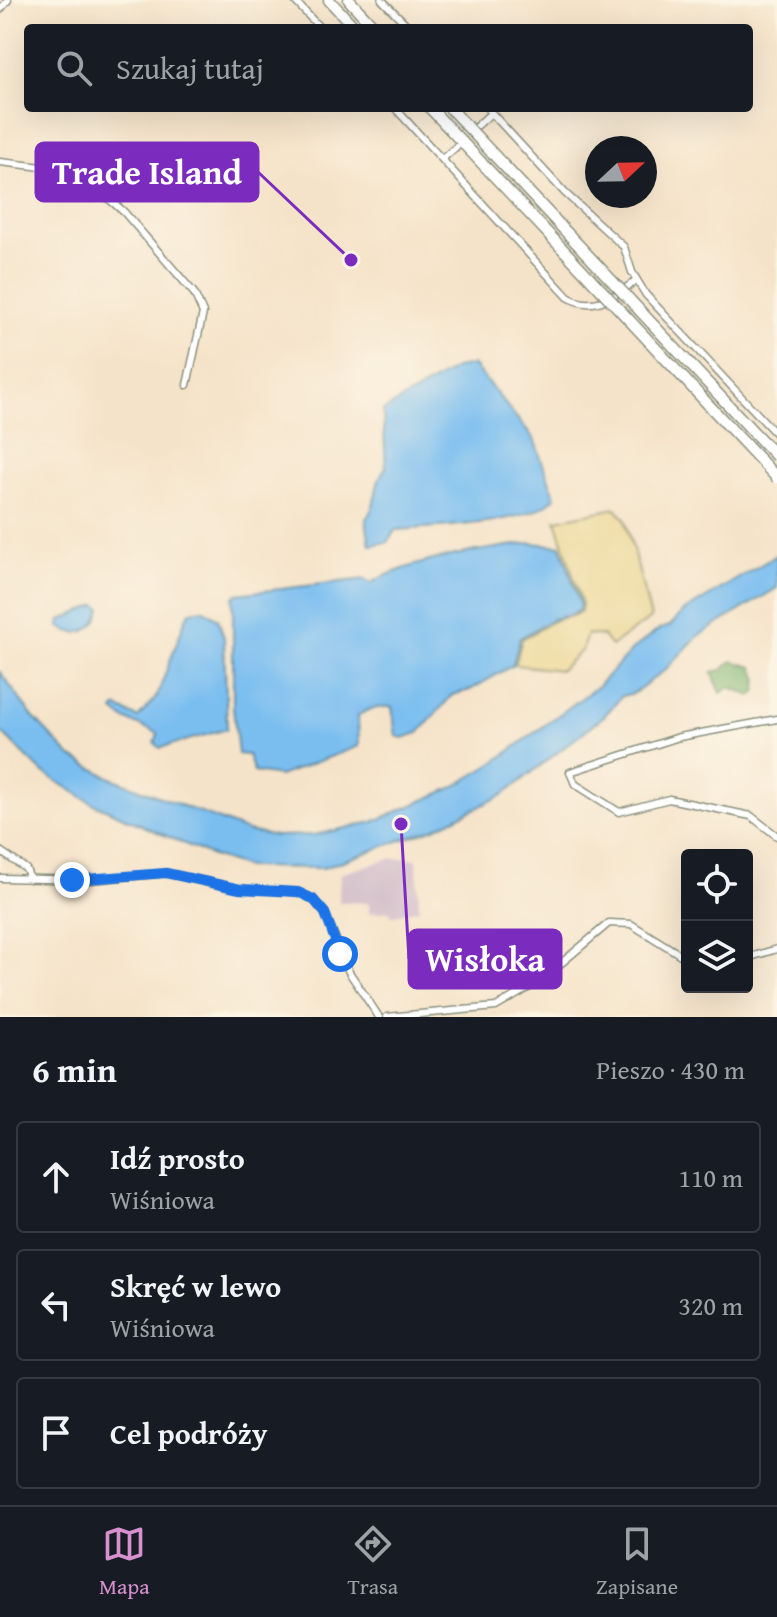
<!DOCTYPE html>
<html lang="pl">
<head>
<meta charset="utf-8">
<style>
	body { margin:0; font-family:"Gentium Book Plus",serif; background:#242831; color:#f1f3f6 }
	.controls { position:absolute; right:24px; bottom:24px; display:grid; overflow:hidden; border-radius:8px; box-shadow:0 8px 32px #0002 }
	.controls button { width:72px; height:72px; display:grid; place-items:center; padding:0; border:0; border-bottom:2px solid #363941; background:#171b24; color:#f1f3f6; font:40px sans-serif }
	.compass { position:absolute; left:585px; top:136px; width:72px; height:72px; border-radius:50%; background:#171b24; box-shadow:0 8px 32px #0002; rotate:68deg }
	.stop { position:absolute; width:24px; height:24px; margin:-18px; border:6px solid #1a73e8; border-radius:50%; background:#fff }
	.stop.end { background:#1a73e8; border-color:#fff; box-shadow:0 2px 8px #0008 }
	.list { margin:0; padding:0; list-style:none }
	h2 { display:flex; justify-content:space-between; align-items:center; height:104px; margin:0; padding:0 32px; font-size:34px }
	h2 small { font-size:26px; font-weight:400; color:#9ea1a6 }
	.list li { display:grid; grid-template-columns:52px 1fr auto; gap:24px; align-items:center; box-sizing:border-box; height:112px; margin:0 16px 16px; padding:0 16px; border:2px solid #363941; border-radius:8px }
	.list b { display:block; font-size:30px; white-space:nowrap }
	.list p { margin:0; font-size:26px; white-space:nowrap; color:#9ea1a6 }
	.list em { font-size:26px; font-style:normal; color:#9ea1a6 }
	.icon { flex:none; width:44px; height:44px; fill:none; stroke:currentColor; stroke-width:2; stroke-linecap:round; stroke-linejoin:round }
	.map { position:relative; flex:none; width:777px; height:1017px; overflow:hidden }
	.search { position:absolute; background:#171b24; box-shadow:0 8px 32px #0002; left:24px; right:24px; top:24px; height:88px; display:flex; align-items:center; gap:20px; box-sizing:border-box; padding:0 28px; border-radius:8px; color:#9ea1a6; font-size:30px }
	.sheet { height:488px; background:#171b24 }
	nav { display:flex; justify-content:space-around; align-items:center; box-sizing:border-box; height:112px; border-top:2px solid #363941; background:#171b24; font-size:22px; color:#9ea1a6 }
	nav a { display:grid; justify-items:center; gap:4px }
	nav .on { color:#d690ce }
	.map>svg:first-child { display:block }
	.industrial { fill:#d1bdc9 }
	.forest { fill:#83b671; stroke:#517a52; stroke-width:2 }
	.sand { fill:#eeda9e; stroke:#868c69; stroke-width:2 }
	.water { fill:#7abef0; stroke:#4c7e92; stroke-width:2 }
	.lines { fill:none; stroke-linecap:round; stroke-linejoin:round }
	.minor-casing { stroke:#8a907e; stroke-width:9 }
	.highway-casing { stroke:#8a907e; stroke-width:13 }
	.minor { stroke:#fff; stroke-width:6 }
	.highway { stroke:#fff; stroke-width:10 }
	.highway-bridge-casing { stroke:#8a907e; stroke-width:13; stroke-linecap:butt }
	.highway-bridge { stroke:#fff; stroke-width:10 }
	.route { stroke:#1a73e8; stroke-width:10 }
	.leader { fill:none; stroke:#7b2cbf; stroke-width:3 }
	.callout-dot { fill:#7b2cbf; stroke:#fcf5e5; stroke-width:3 }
	.callout { fill:#7b2cbf; stroke:#7b2cbf; stroke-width:3 }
	.callout-label { font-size:34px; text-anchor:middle; font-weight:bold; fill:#fff }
</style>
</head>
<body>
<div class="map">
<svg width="777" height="1017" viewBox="0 0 777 1017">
	<rect width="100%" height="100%" fill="#fcf5e5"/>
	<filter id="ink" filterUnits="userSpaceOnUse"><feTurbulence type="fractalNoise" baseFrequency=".0125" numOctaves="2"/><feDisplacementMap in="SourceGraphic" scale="16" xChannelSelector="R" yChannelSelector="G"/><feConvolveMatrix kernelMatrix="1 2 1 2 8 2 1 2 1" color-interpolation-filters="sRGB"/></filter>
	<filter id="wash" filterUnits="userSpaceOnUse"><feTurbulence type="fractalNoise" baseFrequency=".006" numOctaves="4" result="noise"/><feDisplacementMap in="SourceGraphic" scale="32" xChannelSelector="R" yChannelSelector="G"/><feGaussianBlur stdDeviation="1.8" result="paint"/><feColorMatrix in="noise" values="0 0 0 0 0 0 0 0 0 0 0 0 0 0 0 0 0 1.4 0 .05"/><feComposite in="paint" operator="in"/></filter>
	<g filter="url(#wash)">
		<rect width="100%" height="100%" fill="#f5e3c9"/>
		<path class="industrial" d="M392 858 417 859 419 909 391 916 390 911 369 913V903L339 902 340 874Z"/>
		<path class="forest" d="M732 661 753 667 758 680 756 693 751 696 730 687 721 693 712 672 722 670Z"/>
		<path class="sand" d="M616 508 625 519 651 618 611 646 603 636 587 634 582 650 560 670 515 665 522 639C533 634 541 628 551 622 560 616 571 620 581 611L582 604 556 520Z"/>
		<path class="water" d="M473 365 534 439 555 497C534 525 431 527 395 530L388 542 370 545 366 519C379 502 373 483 386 467L383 411 456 368Z
			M532 543 561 546 580 604 579 610C569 619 558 615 549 621 539 627 531 633 520 638L513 665 470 690 452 695 419 733 403 738 396 736 392 707C379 706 368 708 358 716L359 746 279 776 254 772 248 755 238 754 233 707V598L237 594 365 579 371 583C414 559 483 549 532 543Z
			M777 555V588L698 636 665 670 634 693 622 696 604 716 503 795 435 828 323 868 246 867 212 856 94 804 42 772 0 731V672L33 717 70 756 109 777 247 831 276 836 314 835 373 822 452 788 492 764 598 686 633 649 660 629 670 626 683 612Z
			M97 605 101 608C96 632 77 639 59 626L61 620Z
			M203 609 218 619 224 638 227 729 160 748 155 743 158 733 124 719 114 711 117 707 138 718 157 696 186 618 191 611Z"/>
	</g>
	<g filter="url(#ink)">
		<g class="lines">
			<g class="minor-casing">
				<path id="minor" d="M294 0 320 28
					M382 0 410 28
					M0 10 8 0
					M395 108 568 297C594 313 615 295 636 281
					M487 108 565 193 624 247 632 272 646 295 777 435
					M478 125 491 113
					M442 159 456 147
					M0 162 51 168 94 186 124 212 194 293 203 313 187 385
					M777 719 679 737 570 772 575 784 619 812 669 799 751 816 777 836
					M0 851 26 869 30 879
					M0 878 90 880 166 873 240 889 298 892 313 899 325 913 349 972 379 1017
					M747 958 777 949
					M387 1017 496 1007 540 981 609 923 631 924 687 959"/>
			</g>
			<g class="highway-casing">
				<path id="highway" d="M329 0 355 28
					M349 0 375 28
					M430 108 589 277
					M450 108 599 267"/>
			</g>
			<use href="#minor" class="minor"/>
			<use href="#highway" class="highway"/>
			<g class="highway-bridge-casing">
				<path id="highway-bridge" d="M599 267 777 457
					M589 277 777 478"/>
			</g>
			<use href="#highway-bridge" class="highway-bridge"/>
		</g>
	</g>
	<g class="lines" filter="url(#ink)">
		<path class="route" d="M72 880 166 873 240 889 298 892 313 899 325 913 340 954"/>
	</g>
	<path class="leader" d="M351 260L258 172M401 824L409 959"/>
	<g class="callout-dot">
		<circle cx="351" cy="260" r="8"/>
		<circle cx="401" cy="824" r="8"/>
	</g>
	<g class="callout">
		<rect x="36" y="143" width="222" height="58" rx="8"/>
		<rect x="409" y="930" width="152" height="58" rx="8"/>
	</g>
	<g class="callout-label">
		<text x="147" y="184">Trade Island</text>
		<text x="485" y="971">Wisłoka</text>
	</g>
</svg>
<div class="controls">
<button><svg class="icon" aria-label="locate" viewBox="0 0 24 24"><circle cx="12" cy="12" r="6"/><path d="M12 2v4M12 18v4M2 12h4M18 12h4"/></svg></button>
<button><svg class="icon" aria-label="layers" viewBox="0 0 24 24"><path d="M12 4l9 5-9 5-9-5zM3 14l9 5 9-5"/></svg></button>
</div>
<svg class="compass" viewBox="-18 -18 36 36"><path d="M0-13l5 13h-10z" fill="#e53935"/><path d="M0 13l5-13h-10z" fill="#9ea1a6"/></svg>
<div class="stop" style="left:340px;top:954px"></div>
<div class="stop end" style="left:72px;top:880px"></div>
<div class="search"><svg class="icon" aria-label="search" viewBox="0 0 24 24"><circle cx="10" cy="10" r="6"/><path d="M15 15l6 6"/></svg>Szukaj tutaj</div>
</div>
<section class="sheet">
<h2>6 min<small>Pieszo · 430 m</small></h2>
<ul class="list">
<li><svg class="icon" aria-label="ahead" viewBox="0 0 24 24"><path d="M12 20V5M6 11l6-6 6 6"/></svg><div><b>Idź prosto</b><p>Wiśniowa</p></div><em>110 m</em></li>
<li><svg class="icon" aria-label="left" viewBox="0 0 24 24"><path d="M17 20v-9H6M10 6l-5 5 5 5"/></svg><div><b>Skręć w lewo</b><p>Wiśniowa</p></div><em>320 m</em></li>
<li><svg class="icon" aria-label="arrive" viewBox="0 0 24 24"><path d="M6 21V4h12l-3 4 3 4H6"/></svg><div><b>Cel podróży</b></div></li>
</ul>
</section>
<nav>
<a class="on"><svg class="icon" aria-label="map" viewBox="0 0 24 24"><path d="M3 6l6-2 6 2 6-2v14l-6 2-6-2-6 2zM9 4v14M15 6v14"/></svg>Mapa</a>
<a><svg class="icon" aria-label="directions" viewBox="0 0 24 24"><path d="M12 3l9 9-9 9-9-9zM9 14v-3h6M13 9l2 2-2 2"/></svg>Trasa</a>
<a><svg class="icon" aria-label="saved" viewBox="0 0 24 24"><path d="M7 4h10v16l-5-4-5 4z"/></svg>Zapisane</a>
</nav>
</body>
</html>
